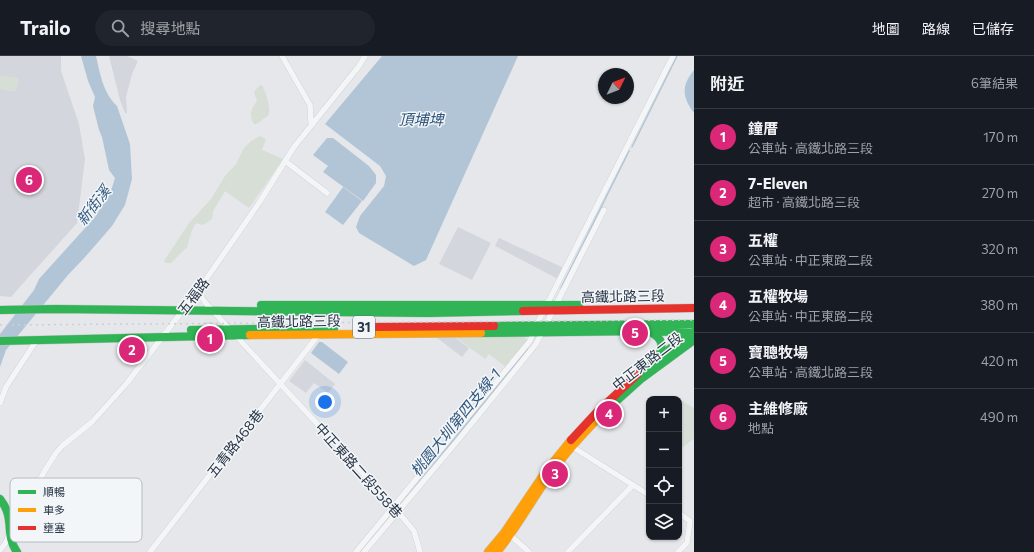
<!DOCTYPE html>
<html lang="zh-TW">
<head>
<meta charset="utf-8">
<style>
	body { margin:0; font-family:Commissioner,"Noto Sans TC",sans-serif; background:#20242c; color:#f1f3f6 }
	.controls { position:absolute; right:12px; bottom:12px; display:grid; overflow:hidden; border-radius:8px; box-shadow:0 1px 3px #0004 }
	.controls button { width:36px; height:36px; display:grid; place-items:center; padding:0; border:0; border-bottom:1px solid #363941; background:#171b24; color:#f1f3f6; font:20px sans-serif }
	.compass { position:absolute; left:598px; top:12px; width:36px; height:36px; border-radius:50%; background:#171b24; box-shadow:0 1px 3px #0004; rotate:47deg }
	.you { position:absolute; left:325px; top:346px; width:14px; height:14px; margin:-10px; border:3px solid #fff; border-radius:50%; background:#1a73e8; box-shadow:0 0 0 6px #1a73e833 }
	.badge { display:grid; place-items:center; width:26px; height:26px; border-radius:50%; background:#db2777; color:#fff; font-size:13px; font-weight:700 }
	.pin { position:absolute; translate:-50% -50%; border:2px solid #fff; box-shadow:0 1px 4px #0006 }
	.list { margin:0; padding:0; list-style:none }
	h2 { display:flex; justify-content:space-between; align-items:center; height:52px; margin:0; padding:0 16px; font-size:17px }
	h2 small { font-size:13px; font-weight:400; color:#9ea1a6 }
	.list li { display:grid; grid-template-columns:26px 1fr auto; gap:12px; align-items:center; box-sizing:border-box; height:56px; padding:0 16px; border-top:1px solid #363941 }
	.list b { display:block; font-size:15px; white-space:nowrap }
	.list p { margin:0; font-size:13px; white-space:nowrap; color:#9ea1a6 }
	.list em { font-size:13px; font-style:normal; color:#9ea1a6 }
	.icon { flex:none; width:22px; height:22px; fill:none; stroke:currentColor; stroke-width:2; stroke-linecap:round; stroke-linejoin:round }
	.map { position:relative; flex:none; width:694px; height:496px; overflow:hidden }
	header { display:flex; align-items:center; gap:24px; box-sizing:border-box; height:56px; padding:0 20px; background:#171b24; border-bottom:1px solid #363941 }
	header strong { font-size:19px }
	nav { display:flex; gap:22px; margin-inline-start:auto; font-size:14px }
	.search { width:280px; height:36px; background:#20242c; display:flex; align-items:center; gap:10px; box-sizing:border-box; padding:0 14px; border-radius:22px; color:#9ea1a6; font-size:15px }
	main { display:flex }
	aside { flex:1; background:#171b24 }
	.map>svg:first-child { display:block }
	.built { fill:#d3d7dd }
	.green { fill:#d6ded5 }
	.water { fill:#b2c5d6 }
	.lines { fill:none; stroke-linecap:round; stroke-linejoin:round }
	.stream { stroke:#b2c5d6; stroke-width:1.5 }
	.street-casing { stroke:#c3c5c8; stroke-width:6 }
	.fast-casing { stroke:#c3c5c8; stroke-width:9 }
	.slow-casing { stroke:#c3c5c8; stroke-width:9 }
	.jam-casing { stroke:#c3c5c8; stroke-width:9 }
	.street { stroke:#f4f5f7; stroke-width:5.5 }
	.fast { stroke:#30b455; stroke-width:8 }
	.slow { stroke:#ff9f0a; stroke-width:8 }
	.jam { stroke:#e5322d; stroke-width:8 }
	.rail { stroke:#cdcfd2; stroke-width:1.5; stroke-dasharray:2 4; stroke-linecap:butt }
	.labels { text-anchor:middle; dominant-baseline:central; stroke-width:3; stroke-linejoin:round; paint-order:stroke }
	.shield { fill:#f3f6f9; stroke:#666f7c; stroke-width:1 }
	.shield-label { font-size:13px; font-weight:bold; fill:#293546 }
	.street-label { font-size:14px; fill:#293546; stroke:#f3f6f9 }
	.water-label { font-size:15px; font-style:italic; fill:#30577d; stroke:#f3f6f9 }
	.key { fill:#f3f6f9; stroke:#b6bcc3; stroke-width:1 }
	.key-label { font-size:11px; fill:#293546 }
</style>
</head>
<body>
<header>
<strong>Trailo</strong>
<div class="search"><svg class="icon" aria-label="search" viewBox="0 0 24 24"><circle cx="10" cy="10" r="6"/><path d="M15 15l6 6"/></svg>搜尋地點</div>
<nav><a>地圖</a><a>路線</a><a>已儲存</a></nav>
</header>
<main>
<div class="map">
<svg width="694" height="496" viewBox="0 0 694 496">
	<rect width="100%" height="100%" fill="#e5e7ea"/>
	<path class="built" d="M0 0H61V15L79 68 85 103 77 167 11 241 0 240Z
		M109 0H127L138 5 132 18 126 41 127 57H125L120 44Z
		M458 171 491 187 472 224 439 208Z
		M499 182 564 212 558 223 495 190Z
		M453 280 469 292 462 301 436 281Z
		M305 304 335 328 328 337 314 327 306 337 289 325Z"/>
	<path class="green" d="M0 19 19 22 16 36 0 33Z
		M262 29C265 34 272 54 268 60 266 61 264 62 262 64 259 66 258 68 254 68 248 58 251 54 257 45L254 36 259 30Z
		M260 80 266 83 262 94 283 103 249 152 225 135 213 155 212 163 203 169 196 167 192 174 187 191 171 207H166L164 205 189 167 211 143 225 120 236 108 244 92 251 85Z
		M454 280H524L527 285 506 311 489 298 485 303Z
		M679 343 694 352V383C689 385 684 392 679 393Z"/>
	<path class="water" d="M81 0H96C100 17 103 37 117 50L130 88 132 123 125 149 112 170 86 200 68 219 6 294 0 311V278L34 234 39 223 95 161 110 138 115 122 109 114 102 81 99 74 93 50 95 41 88 25Z
		M382 0H518L426 204 414 210 359 177 356 171 360 160 384 130 386 120 380 110 325 68Z
		M694 14V57C682 41 681 30 694 14Z
		M327 82H333L369 110 376 119V127L363 145 323 116 328 110 313 99Z
		M343 131 362 145 343 169 325 156Z
		M319 286H322L348 306 339 318 311 297Z"/>
	<g class="lines">
		<path class="stream" d="M632 91 677 0
			M561 232 629 95
			M398 452 528 293
			M388 464 394 456"/>
		<g class="street-casing">
			<path id="street" d="M282 0 310 49 311 66 313 68
				M285 105 327 137
				M200 232C199 242 207 248 213 255L394 451 414 475 420 496
				M0 347 6 331 36 285
				M571 390 649 439
				M11 469 31 442 44 416 56 397 62 390 92 366 127 327 200 232 259 147 294 91 359 10 365 0
				M508 477 529 496
				M0 494 5 488 9 479
				M150 496 319 278
				M356 496 530 285 536 270 673 0
				M364 496 459 383 536 288 604 154
				M568 496 633 429
				M678 496 687 487 690 465 679 457"/>
		</g>
		<g class="fast-casing">
			<path id="fast" d="M261 249H579
				M0 254 56 253 428 257 523 255
				M494 270 694 268
				M191 274 334 272
				M649 275C663 283 664 288 658 302
				M481 277 648 275 694 277
				M0 285 250 279
				M638 318 673 290 694 276
				M603 357 641 323 694 284
				M0 443C16 463 4 478 17 496"/>
		</g>
		<g class="slow-casing">
			<path id="slow" d="M250 279 481 277
				M488 496 504 477 546 415 571 384
				M497 496C517 472 531 445 549 420 565 397 584 377 603 357"/>
		</g>
		<g class="jam-casing">
			<path id="jam" d="M523 255 694 252
				M373 271 494 270
				M571 384 596 357 638 318"/>
		</g>
		<use href="#street" class="street"/>
		<use href="#fast" class="fast"/>
		<use href="#slow" class="slow"/>
		<use href="#jam" class="jam"/>
		<path class="rail" d="M0 269 694 264"/>
	</g>
	<g class="labels">
		<rect class="shield" x="353" y="260" width="22" height="22" rx="3"/>
		<g class="shield-label">
			<text x="364" y="271">31</text>
		</g>
		<g class="street-label">
			<text transform="translate(193 240) rotate(-53)">五福路</text>
			<text transform="translate(623 240) rotate(-1)">高鐵北路三段</text>
			<text transform="translate(299 265) rotate(-1)">高鐵北路三段</text>
			<text transform="translate(647 305) rotate(-38)">中正東路二段</text>
			<text transform="translate(235 387) rotate(-52)">五青路468巷</text>
			<text transform="translate(359 414) rotate(48)">中正東路二段558巷</text>
		</g>
		<g class="water-label">
			<text x="421" y="63">頂埔埤</text>
			<text transform="translate(93 149) rotate(-52)">新街溪</text>
			<text transform="translate(455 366) rotate(-51)">桃園大圳第四支線-1</text>
		</g>
	</g>
	<rect x="10" y="422" width="132" height="64" rx="6" class="key"/>
	<rect x="18" y="434" width="18" height="4" fill="#30b455"/>
	<rect x="18" y="452" width="18" height="4" fill="#ff9f0a"/>
	<rect x="18" y="470" width="18" height="4" fill="#e5322d"/>
	<g class="key-label">
		<text x="43" y="440">順暢</text>
		<text x="43" y="458">車多</text>
		<text x="43" y="476">壅塞</text>
	</g>
</svg>
<div class="controls">
<button>+</button>
<button>−</button>
<button><svg class="icon" aria-label="locate" viewBox="0 0 24 24"><circle cx="12" cy="12" r="6"/><path d="M12 2v4M12 18v4M2 12h4M18 12h4"/></svg></button>
<button><svg class="icon" aria-label="layers" viewBox="0 0 24 24"><path d="M12 4l9 5-9 5-9-5zM3 14l9 5 9-5"/></svg></button>
</div>
<svg class="compass" viewBox="-18 -18 36 36"><path d="M0-13l5 13h-10z" fill="#e53935"/><path d="M0 13l5-13h-10z" fill="#9ea1a6"/></svg>
<div class="you"></div>
<div class="pin badge" style="left:210px;top:283px">1</div>
<div class="pin badge" style="left:132px;top:294px">2</div>
<div class="pin badge" style="left:555px;top:418px">3</div>
<div class="pin badge" style="left:609px;top:358px">4</div>
<div class="pin badge" style="left:635px;top:277px">5</div>
<div class="pin badge" style="left:29px;top:124px">6</div>
</div>
<aside>
<h2>附近<small>6筆結果</small></h2>
<ul class="list">
<li><span class="badge">1</span><div><b>鐘厝</b><p>公車站 · 高鐵北路三段</p></div><em>170 m</em></li>
<li><span class="badge">2</span><div><b>7-Eleven</b><p>超市 · 高鐵北路三段</p></div><em>270 m</em></li>
<li><span class="badge">3</span><div><b>五權</b><p>公車站 · 中正東路二段</p></div><em>320 m</em></li>
<li><span class="badge">4</span><div><b>五權牧場</b><p>公車站 · 中正東路二段</p></div><em>380 m</em></li>
<li><span class="badge">5</span><div><b>寶聰牧場</b><p>公車站 · 高鐵北路三段</p></div><em>420 m</em></li>
<li><span class="badge">6</span><div><b>主維修廠</b><p>地點</p></div><em>490 m</em></li>
</ul>
</aside>
</main>
</body>
</html>
